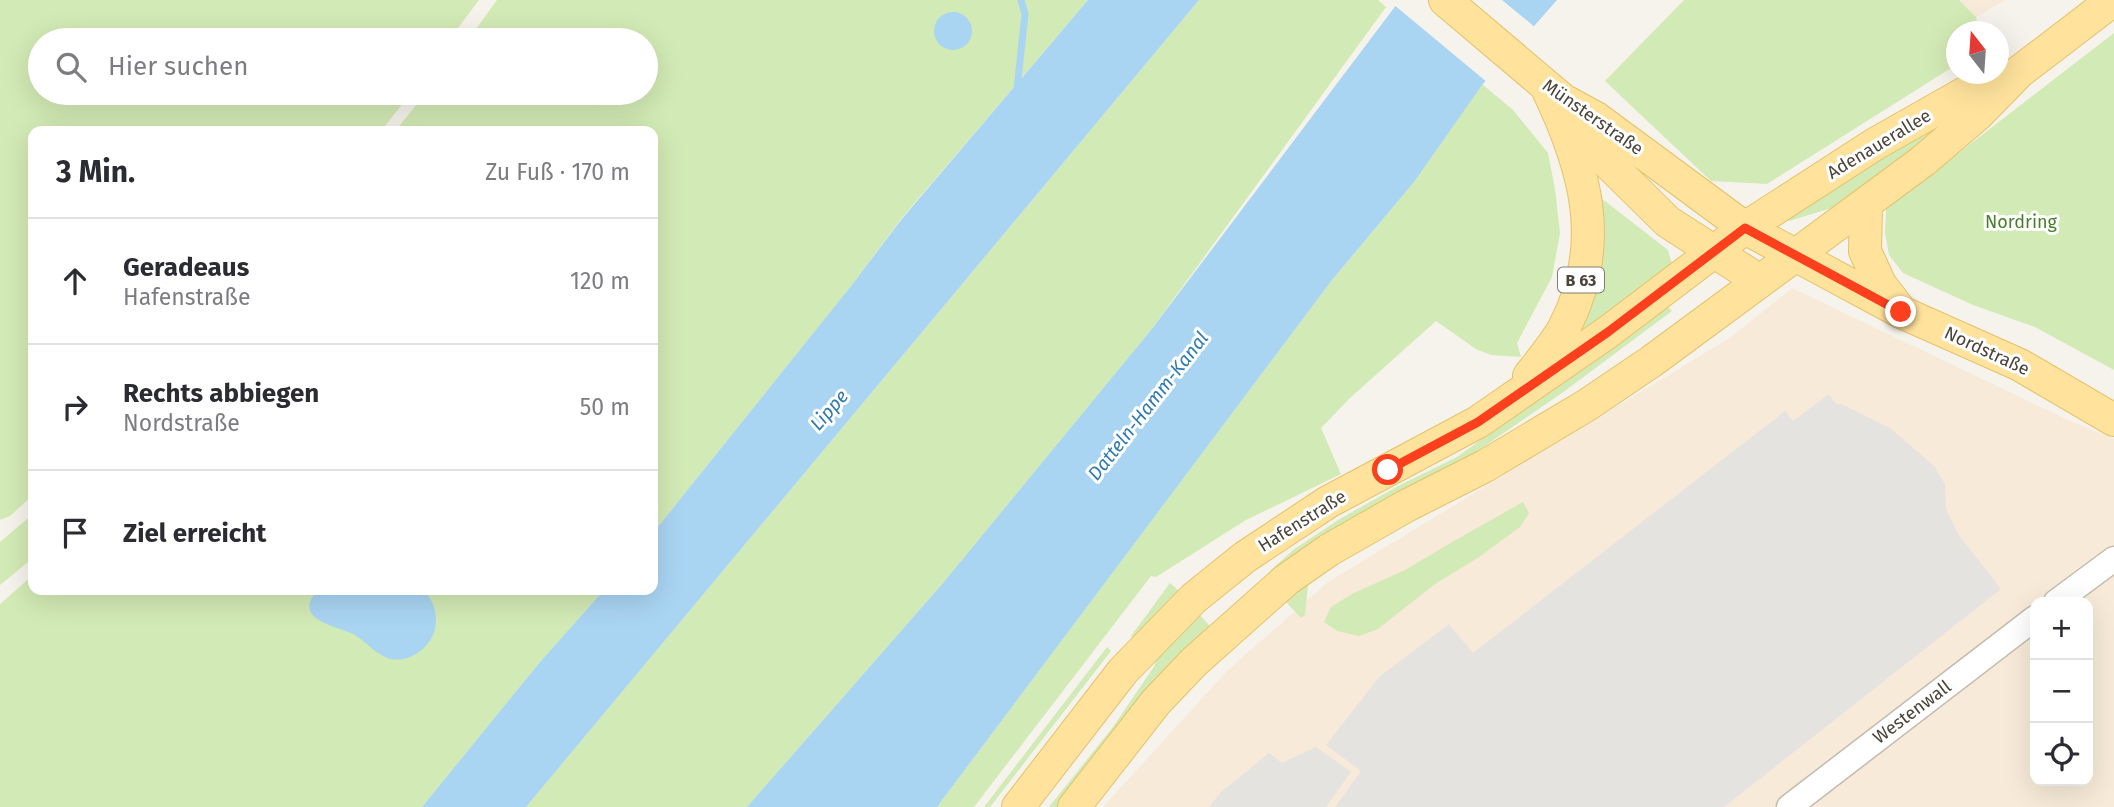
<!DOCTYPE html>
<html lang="de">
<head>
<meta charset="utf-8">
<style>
	body { margin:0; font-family:"Fira Sans",sans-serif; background:#f2f2f3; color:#2b2b33 }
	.controls { position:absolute; right:21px; bottom:21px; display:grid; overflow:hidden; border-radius:14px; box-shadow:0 7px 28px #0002 }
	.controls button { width:63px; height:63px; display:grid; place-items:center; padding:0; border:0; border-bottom:2px solid #e1e1e2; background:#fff; color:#2b2b33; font:35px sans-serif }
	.compass { position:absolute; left:1946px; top:21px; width:63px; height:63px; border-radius:50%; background:#fff; box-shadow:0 7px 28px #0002; rotate:343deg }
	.stop { position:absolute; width:21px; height:21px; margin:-16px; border:5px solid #fc3f1d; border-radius:50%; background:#fff }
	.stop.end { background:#fc3f1d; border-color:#fff; box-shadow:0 2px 7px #0008 }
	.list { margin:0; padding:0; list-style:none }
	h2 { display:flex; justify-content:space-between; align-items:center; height:91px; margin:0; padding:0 28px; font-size:30px }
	h2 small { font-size:23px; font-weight:400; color:#7c7c81 }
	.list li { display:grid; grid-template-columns:46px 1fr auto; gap:21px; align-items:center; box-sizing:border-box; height:126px; padding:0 28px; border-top:2px solid #e1e1e2 }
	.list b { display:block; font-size:26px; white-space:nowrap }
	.list p { margin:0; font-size:23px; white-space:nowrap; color:#7c7c81 }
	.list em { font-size:23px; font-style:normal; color:#7c7c81 }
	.icon { flex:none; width:38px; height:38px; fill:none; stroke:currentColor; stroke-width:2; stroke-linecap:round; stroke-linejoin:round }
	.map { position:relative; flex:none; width:2114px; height:807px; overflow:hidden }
	.search { position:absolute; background:#fff; box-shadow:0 7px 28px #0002; left:28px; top:28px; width:630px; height:77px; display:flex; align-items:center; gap:18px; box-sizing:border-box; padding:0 24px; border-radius:38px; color:#7c7c81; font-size:26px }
	.panel { position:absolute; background:#fff; box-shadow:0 7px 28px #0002; left:28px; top:126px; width:630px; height:469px; border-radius:14px }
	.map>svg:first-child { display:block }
	.commercial { fill:#f7ead8; fill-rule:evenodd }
	.green { fill:#d2eab5 }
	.parking { fill:#e5e3e0 }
	.water { fill:#a9d4f2 }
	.pier { fill:#f6f3ec }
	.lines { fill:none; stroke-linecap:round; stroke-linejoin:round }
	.stream { stroke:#a9d4f2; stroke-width:7 }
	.minor-casing { stroke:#c2bbae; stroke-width:27 }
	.major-casing { stroke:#e6c16a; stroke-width:34 }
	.minor { stroke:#fff; stroke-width:24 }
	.major { stroke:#ffe39c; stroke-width:32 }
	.route { stroke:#fc3f1d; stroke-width:9 }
	.labels { text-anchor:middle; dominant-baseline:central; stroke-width:6; stroke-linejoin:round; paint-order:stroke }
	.shield { fill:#fff; stroke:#817c74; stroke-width:2 }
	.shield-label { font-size:16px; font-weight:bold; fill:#4b4439 }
	.street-label { font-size:18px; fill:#4b4439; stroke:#fff }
	.park-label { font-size:18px; fill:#4a7f2a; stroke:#fff }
	.water-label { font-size:19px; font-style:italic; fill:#2e7ab2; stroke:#fff }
</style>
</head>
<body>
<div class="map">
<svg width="2114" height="807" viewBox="0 0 2114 807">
	<rect width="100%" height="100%" fill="#f6f3ec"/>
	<path class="commercial" d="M1959 0H2005L1976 17Z
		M1792 288 2068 420 2114 439V807H1103L1227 671 1328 582 1731 337ZM2035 602H2088V781H2035Z"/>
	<path class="green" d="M0 0H479L449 40H40V93H411L381 131H33V495L10 516 0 520Z
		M497 0H1088L901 219 851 286 653 533V131H395L426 93H646V40H468Z
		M1199 0H1378L1386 7 1151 330 943 583 747 807H526Z
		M1684 0H1959L1976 17 1979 31 1956 32V65L1767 184 1711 181 1605 81Z
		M2114 33V370L2035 327 1973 305 1903 273 1889 255 1885 233 1886 209Z
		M1482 84 1513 110 1548 153 1555 189 1560 233 1552 277 1517 343 1521 357 1491 355 1476 349 1436 321 1350 398 1321 428 1341 474 1246 520 1156 577 1151 576 974 807H937L1332 280 1414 182Z
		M1969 104 1972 108 1835 207 1789 221 1787 218Z
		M1601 198 1668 250 1672 264 1571 343C1593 292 1610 255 1601 198Z
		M1667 305 1672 311 1562 393 1460 463 1271 573 1269 572 1293 550 1338 520 1400 485 1457 457Z
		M1523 502 1529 513 1520 527 1479 557 1435 584 1378 629 1359 636 1337 631 1324 622 1331 607 1352 594 1405 570 1454 541Z
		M33 514V558L0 585V542Z
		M33 575V590H604L540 662 422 807H0V604Z
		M1170 583 1181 593 1134 639 1131 636Z
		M1306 585H1308L1305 615 1301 618 1286 602 1287 598Z
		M1199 614 1210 626 1180 656 1059 807H1049L1113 727 1153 668 1162 650Z
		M1107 647 1111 651 990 807H984Z"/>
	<path class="parking" d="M1829 394 1836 404H1841L1890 428 1934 466 1945 484 1946 509 1958 534 2001 589 1724 807H1335L1361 771 1326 745 1379 677 1449 624 1473 653 1785 411 1793 421Z
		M1316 747 1351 772 1326 807H1209L1221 792 1269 753 1282 763Z"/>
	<path class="water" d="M1088 0H1199L526 807H422L540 662 604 590H653V533L851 286 901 220Z
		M1400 0H1557L1482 85 1414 182 1332 280 937 807H747L943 583 1151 330Z
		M934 31a19 19 0 1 1 38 0a19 19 0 1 1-38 0Z
		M318 590H424C434 601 438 615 435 629 430 650 405 666 385 657 374 652 365 641 355 635 337 626 290 620 318 590Z"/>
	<path class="pier" d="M1395 0H1502L1536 28 1488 83 1393 4Z"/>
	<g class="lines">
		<path class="stream" d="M1017 89 1025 14 1021 0"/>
		<g class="minor-casing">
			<path id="minor" d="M2056 602 2114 559
				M1789 807 2035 618"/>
		</g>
		<g class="major-casing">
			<path id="major" d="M1445 0 1563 100 1596 118 1745 228 1901 312 2020 365 2114 420
				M1570 110 1610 165 1668 222 1760 281
				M1866 205 1865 251 1880 284 1899 309
				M1529 376C1541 361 1554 345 1564 328 1608 244 1585 166 1546 86
				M1018 807 1123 671 1194 598 1245 557 1328 502 1478 422 1608 332 1745 228 1875 144 1965 93 2008 76
				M1074 807 1156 702 1194 662 1286 580 1329 550 1406 506 1485 466 1587 405 1652 361 1923 161 1978 114 2019 72 2113 0"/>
		</g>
		<use href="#minor" class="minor"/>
		<use href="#major" class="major"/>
	</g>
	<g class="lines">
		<path class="route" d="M1388 470 1478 422 1608 332 1745 228 1901 312"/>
	</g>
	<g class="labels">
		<rect class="shield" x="1558" y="267.5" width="46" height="25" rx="5"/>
		<g class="shield-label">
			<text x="1581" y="280">B 63</text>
		</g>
		<g class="street-label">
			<text transform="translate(1593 117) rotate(35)">Münsterstraße</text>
			<text transform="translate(1879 144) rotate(-31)">Adenauerallee</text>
			<text transform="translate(1987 351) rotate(25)">Nordstraße</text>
			<text transform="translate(1302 521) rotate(-32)">Hafenstraße</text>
			<text transform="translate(1912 712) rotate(-37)">Westenwall</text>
		</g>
		<g class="park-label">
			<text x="2021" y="222">Nordring</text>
		</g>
		<g class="water-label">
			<text transform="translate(1148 406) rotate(-52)">Datteln-Hamm-Kanal</text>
			<text transform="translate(829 410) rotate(-49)">Lippe</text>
		</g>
	</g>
</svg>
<div class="controls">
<button>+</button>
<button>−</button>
<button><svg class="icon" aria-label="locate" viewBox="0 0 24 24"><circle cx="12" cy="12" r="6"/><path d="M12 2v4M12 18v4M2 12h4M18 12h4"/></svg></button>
</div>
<svg class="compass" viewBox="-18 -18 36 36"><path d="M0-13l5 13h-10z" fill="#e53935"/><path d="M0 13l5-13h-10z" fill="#7c7c81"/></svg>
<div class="stop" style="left:1388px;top:470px"></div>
<div class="stop end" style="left:1901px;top:312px"></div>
<div class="search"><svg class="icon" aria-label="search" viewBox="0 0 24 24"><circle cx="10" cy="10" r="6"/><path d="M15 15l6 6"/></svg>Hier suchen</div>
<section class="panel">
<h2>3 Min.<small>Zu Fuß · 170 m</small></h2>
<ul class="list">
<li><svg class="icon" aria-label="ahead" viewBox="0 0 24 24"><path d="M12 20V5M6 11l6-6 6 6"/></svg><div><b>Geradeaus</b><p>Hafenstraße</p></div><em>120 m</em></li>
<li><svg class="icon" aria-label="right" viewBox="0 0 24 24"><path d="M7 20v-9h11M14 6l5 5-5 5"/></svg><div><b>Rechts abbiegen</b><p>Nordstraße</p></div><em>50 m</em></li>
<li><svg class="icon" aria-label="arrive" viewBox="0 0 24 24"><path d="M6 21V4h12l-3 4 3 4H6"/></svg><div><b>Ziel erreicht</b></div></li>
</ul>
</section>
</div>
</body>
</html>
